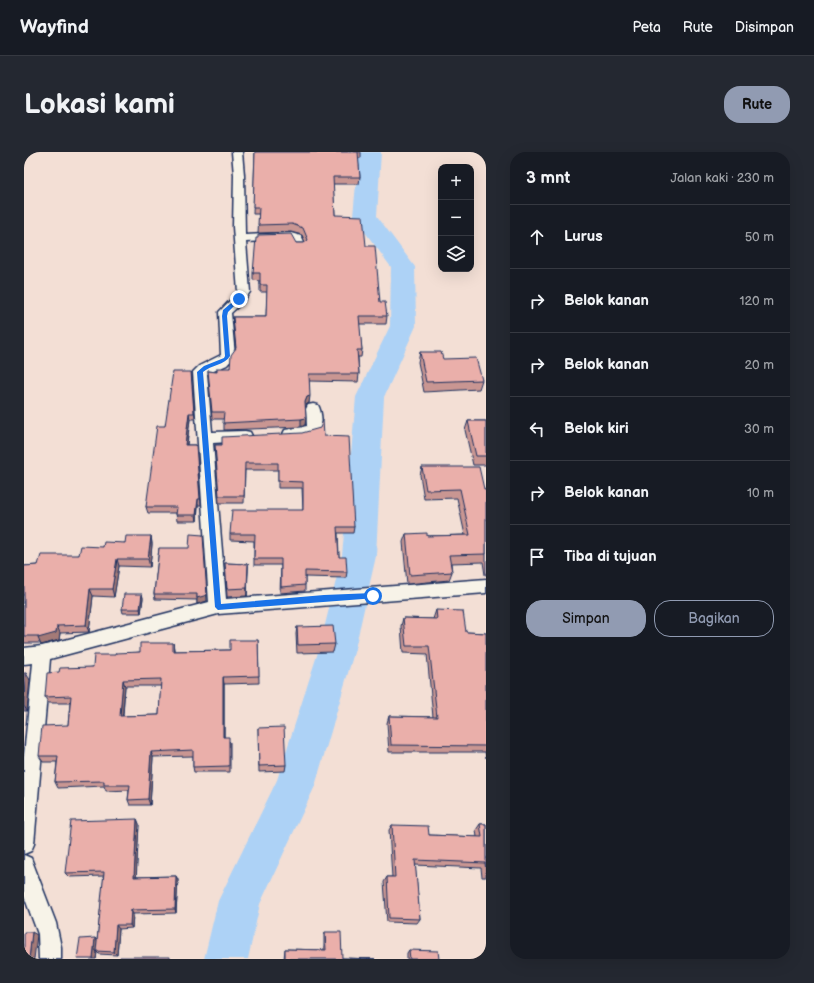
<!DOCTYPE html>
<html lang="id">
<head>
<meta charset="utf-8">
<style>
	body { margin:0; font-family:"Balsamiq Sans",sans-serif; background:#242831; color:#f1f3f6 }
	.controls { position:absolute; right:12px; top:12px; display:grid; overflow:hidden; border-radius:8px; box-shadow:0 4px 16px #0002 }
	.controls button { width:36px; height:36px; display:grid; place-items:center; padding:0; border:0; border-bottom:1px solid #363941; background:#171b24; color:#f1f3f6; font:20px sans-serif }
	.stop { position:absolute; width:12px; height:12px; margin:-9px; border:3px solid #1a73e8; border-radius:50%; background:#fff }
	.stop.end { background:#1a73e8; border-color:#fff; box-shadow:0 1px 4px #0008 }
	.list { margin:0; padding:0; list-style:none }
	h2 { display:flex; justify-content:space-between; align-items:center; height:52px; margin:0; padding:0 16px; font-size:17px }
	h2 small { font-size:13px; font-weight:400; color:#9ea1a6 }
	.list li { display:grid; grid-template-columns:26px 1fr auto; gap:12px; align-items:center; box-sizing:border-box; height:64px; padding:0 16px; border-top:1px solid #363941 }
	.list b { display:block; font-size:15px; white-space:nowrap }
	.list em { font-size:13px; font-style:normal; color:#9ea1a6 }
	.actions { display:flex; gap:8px; padding:12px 16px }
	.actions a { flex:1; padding:9px 0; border:1px solid #919bb2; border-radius:16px; text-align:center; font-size:14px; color:#919bb2 }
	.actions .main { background:#919bb2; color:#111 }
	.icon { flex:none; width:22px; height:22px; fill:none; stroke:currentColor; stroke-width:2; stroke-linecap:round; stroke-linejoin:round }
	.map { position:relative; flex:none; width:462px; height:807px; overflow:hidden; border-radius:16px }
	header { display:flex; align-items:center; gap:24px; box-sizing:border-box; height:56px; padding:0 20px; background:#171b24; border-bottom:1px solid #363941 }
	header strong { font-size:19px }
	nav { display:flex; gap:22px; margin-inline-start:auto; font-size:14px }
	.intro { display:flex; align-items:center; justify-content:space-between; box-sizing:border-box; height:96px; padding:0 24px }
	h1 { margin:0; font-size:28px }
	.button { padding:10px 18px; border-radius:16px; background:#919bb2; color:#111; font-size:14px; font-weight:700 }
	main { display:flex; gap:24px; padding:0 24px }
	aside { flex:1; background:#171b24; border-radius:16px; box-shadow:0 4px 16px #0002 }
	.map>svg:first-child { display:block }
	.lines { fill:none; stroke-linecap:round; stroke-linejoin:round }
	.river { fill:#add2f6; fill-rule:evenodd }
	.minor-casing { stroke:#1b2f5e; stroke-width:3 }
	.minor { fill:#f7f3e8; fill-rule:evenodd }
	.wall { fill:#c99692; stroke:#1b2f5e; fill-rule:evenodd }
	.shaded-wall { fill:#a47a77; stroke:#1b2f5e }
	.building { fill:#eaafaa; stroke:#1b2f5e; fill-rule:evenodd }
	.route { fill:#1a73e8 }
</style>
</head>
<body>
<header>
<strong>Wayfind</strong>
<nav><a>Peta</a><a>Rute</a><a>Disimpan</a></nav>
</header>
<div class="intro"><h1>Lokasi kami</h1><a class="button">Rute</a></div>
<main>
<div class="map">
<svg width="462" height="807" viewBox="0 0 462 807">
	<rect width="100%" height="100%" fill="#f3dfd5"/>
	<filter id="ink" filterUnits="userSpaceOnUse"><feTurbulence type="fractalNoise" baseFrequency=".025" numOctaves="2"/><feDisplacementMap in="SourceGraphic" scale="8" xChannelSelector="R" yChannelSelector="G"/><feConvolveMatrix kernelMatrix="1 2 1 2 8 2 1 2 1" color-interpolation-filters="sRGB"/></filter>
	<g filter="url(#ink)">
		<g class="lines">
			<path class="river" d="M335 0H357L353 64 391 115 392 174 360 245 352 404 331 497 291 634 236 752 224 807H180L194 749 253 628 295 497 318 404 332 245 366 174 367 115 329 64Z"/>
			<g class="minor-casing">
				<path id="minor" d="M208 0H218L220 23 221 83 267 81 277 84 282 95 280 97H272L268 88H266L222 90 226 140 219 150 207 161 211 204 203 213 183 222 188 280 221 279 226 280 228 284 226 288 221 289 189 291 202 447 462 427V441L194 462 26 507 10 692 7 699 0 702V604L9 511 0 512V496L18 494 185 450 169 220 175 214 197 203 195 160 214 140 209 75 210 23Z
					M289 252 294 253C298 260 299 274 295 281 284 284 272 289 261 286L259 282 261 278 283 274 282 257 284 253Z
					M0 703 7 706 32 771 37 795V807H15L14 782 0 744Z"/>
			</g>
			<use href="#minor" class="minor"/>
		</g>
		<path class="wall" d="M231 0H337V6H334L336 25 335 32H309L311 63 342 94 356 150 363 164 362 172H335L338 198 337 205H334L335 222 334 230 285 229V251L283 252 281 255V273L277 275 200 278V267H188L184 219 193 220 206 216 212 197 209 165H242L243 140H236V129L229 128V121L272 91H280L281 90 278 83 267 80 234 81 235 62H229Z
			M396 200 458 228 455 237 400 240 394 210Z
			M167 220 171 267H166L163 293H172L177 353H174L173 369H153L152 361H124L122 355 141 274Z
			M444 269H462V313H449L441 278Z
			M300 284 330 375 329 381H314L315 405 323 420 322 426 281 425V439L256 441 257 413H230V389L206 388V382L279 358 278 336H254V318H221L220 351H195L191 293H198Z
			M398 315 460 337H462V423H461L459 410 427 411 428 420 425 428 383 432 379 390 382 382 403 384 441 383 433 346 400 347 396 323Z
			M127 384 128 392 126 415 95 414 90 445 69 444 65 480 36 481 35 488 17 493 16 491H0V414L14 413 55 403 79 395 101 391Z
			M135 396 183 449 173 452V448L131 447 130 442Z
			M201 411 224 412 223 444 203 445Z
			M118 442 119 446 117 461H99L98 457Z
			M412 458 442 480 462 481V606L461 600H365L363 571 365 564 409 565 403 502 379 501 377 474 379 466 409 467Z
			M273 475 311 492 309 500 273 501 272 482Z
			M234 488 235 531 200 532V585L206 590V620H170L169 615V604L129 605 126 653H106L104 648 105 638 82 639 80 634 34 636 31 630 33 610H19L15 604 44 573 46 551H24L21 545 35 520 69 515 91 503 116 500 149 491 150 499 206 498ZM101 534H137L135 563 99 564Z
			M0 521 6 528 3 559H0Z
			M234 576 262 613 261 619 235 620Z
			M113 667 115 672 112 725 152 724 154 728 152 761 109 762 108 776 95 777 93 803 75 802 73 800 72 807 71 786 73 789 80 724 45 725 41 721Z
			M456 672H462V725H458L457 716 391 713 396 767 393 771 363 770 360 730 363 725H368L365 678 368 673 405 683 453 685 452 678Z
			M301 780 318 806 351 807H260L261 797 300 798V783Z
			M385 798 415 807H383V801Z"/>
		<path class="shaded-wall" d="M286 244 285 251 283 252 280 257 281 250 283 245Z
			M165 261 166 267 162 299 161 293Z
			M282 266 281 273 277 275V267Z
			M174 347V353L173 369 172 363Z
			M179 383 183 449 173 452V446Z
			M127 384 128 392 126 415 124 407Z
			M93 407 95 414 90 445 88 437Z
			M224 412V420L223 444V436Z
			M66 437 69 444 65 480 62 473Z
			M118 442 119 446 117 461 116 457Z
			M33 474 36 481 35 488 17 493 14 486Z
			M149 491 150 497V506L149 499Z
			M2 521 6 528 3 559 0 554V542Z
			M199 525 200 532V591L199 585Z
			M99 528 101 534 98 570 96 564Z
			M127 600 129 605 126 653 124 647Z
			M113 667 115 672 112 730 110 725Z
			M152 724 154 728 152 761 151 757Z
			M107 758 109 762 108 776 106 773Z
			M92 773 95 777 93 803 90 800Z
			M8 780 13 783 10 807H5Z
			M71 786 74 790 72 799 73 800 72 807H69Z"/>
		<path class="building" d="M231 0H334L336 25H309L311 63 339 64 342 94H351L356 150H361L363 164H335L338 198H333L335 222H285L286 244 283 245 281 250 282 266 277 267 199 271 200 260H188L184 219 193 220V216H206L207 203 212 196 209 165H242L243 133H236V121H229L232 86H234V83L267 82 272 91H280L284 88 279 76 268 72 234 73 235 55H229Z
			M396 200H417L419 207 452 206 458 228 402 230Z
			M149 220H167L170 261H165L161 293H172L176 347H174L172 363H152L153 355H122L133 274H141Z
			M299 268 300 284 325 285 330 375H313L315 405H322L323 420 281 419V433L257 435V407H230L231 382H206L208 358H279V330L254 329V311H221L220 344H195L191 293H198V285L278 281 296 276Z
			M444 269H462V304H452Z
			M398 315H455L460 337H462V402L425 403 428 420 386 423 382 382 403 381V384L446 383 436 337 402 338Z
			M166 382 179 383 183 443 173 446V442H130L135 396H165Z
			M102 384H127L124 407H93L88 437H66L62 473 33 474 32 481 14 486V484H0V414L14 413 17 403H55L57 394 79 395 80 390 101 391Z
			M201 411 224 412 223 436 203 437Z
			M100 442H118L116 457H98Z
			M412 458 439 459 442 480 462 481V594L367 593 365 564 413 565 405 494H382L379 466 413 467Z
			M309 474 311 492 274 493 273 475Z
			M206 488H234L235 524 199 525V585H205V614L169 615V598L127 600 124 647 104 648 106 633H80V629L31 630 34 604H15L18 574 44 573 47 544 21 545 23 521 35 520 36 516 69 515 70 503H91L92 501 116 500V491H149V499L206 498ZM137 527 135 563 96 564 99 528Z
			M0 521H2L0 542Z
			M260 575 262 613 235 614 234 576Z
			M113 667 110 725 152 724 151 757 107 758 106 773H92L90 800 72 799 80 720 41 721 47 669Z
			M456 672H462V720L461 711 391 708 396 767 365 766 363 725H371L368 673 404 674 405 683 458 685Z
			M0 780H8L5 807H0Z
			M301 780H317L318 806 351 807H261V797L302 798Z
			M71 786 69 807H53L56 787Z
			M385 798 414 799 415 807H386Z
			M96 805H146V807H96Z"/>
	</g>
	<path class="route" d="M213 146 217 147 204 160 203 164 206 204C201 213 187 213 179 220L197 452 300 443 349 441 353 444 352 446 194 458 191 455 173 220 180 214 200 206 201 204 198 164 199 158Z"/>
</svg>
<div class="controls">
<button>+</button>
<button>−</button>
<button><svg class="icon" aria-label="layers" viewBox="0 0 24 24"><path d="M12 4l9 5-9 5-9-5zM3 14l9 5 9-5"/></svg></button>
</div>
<div class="stop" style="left:349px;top:444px"></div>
<div class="stop end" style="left:215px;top:147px"></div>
</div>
<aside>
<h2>3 mnt<small>Jalan kaki · 230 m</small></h2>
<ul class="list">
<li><svg class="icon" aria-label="ahead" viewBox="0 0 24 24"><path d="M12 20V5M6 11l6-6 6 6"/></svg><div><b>Lurus</b></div><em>50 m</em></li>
<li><svg class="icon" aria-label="right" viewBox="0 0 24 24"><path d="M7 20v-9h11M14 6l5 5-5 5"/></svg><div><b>Belok kanan</b></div><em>120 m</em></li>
<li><svg class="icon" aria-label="right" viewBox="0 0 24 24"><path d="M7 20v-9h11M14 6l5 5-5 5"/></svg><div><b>Belok kanan</b></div><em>20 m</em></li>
<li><svg class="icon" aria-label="left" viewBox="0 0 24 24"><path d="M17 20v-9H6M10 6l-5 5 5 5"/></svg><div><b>Belok kiri</b></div><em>30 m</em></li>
<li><svg class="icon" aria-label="right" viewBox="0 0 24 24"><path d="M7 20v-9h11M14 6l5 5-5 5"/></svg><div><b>Belok kanan</b></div><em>10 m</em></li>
<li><svg class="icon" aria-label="arrive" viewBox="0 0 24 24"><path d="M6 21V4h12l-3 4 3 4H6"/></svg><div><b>Tiba di tujuan</b></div></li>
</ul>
<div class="actions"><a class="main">Simpan</a><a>Bagikan</a></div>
</aside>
</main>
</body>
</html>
